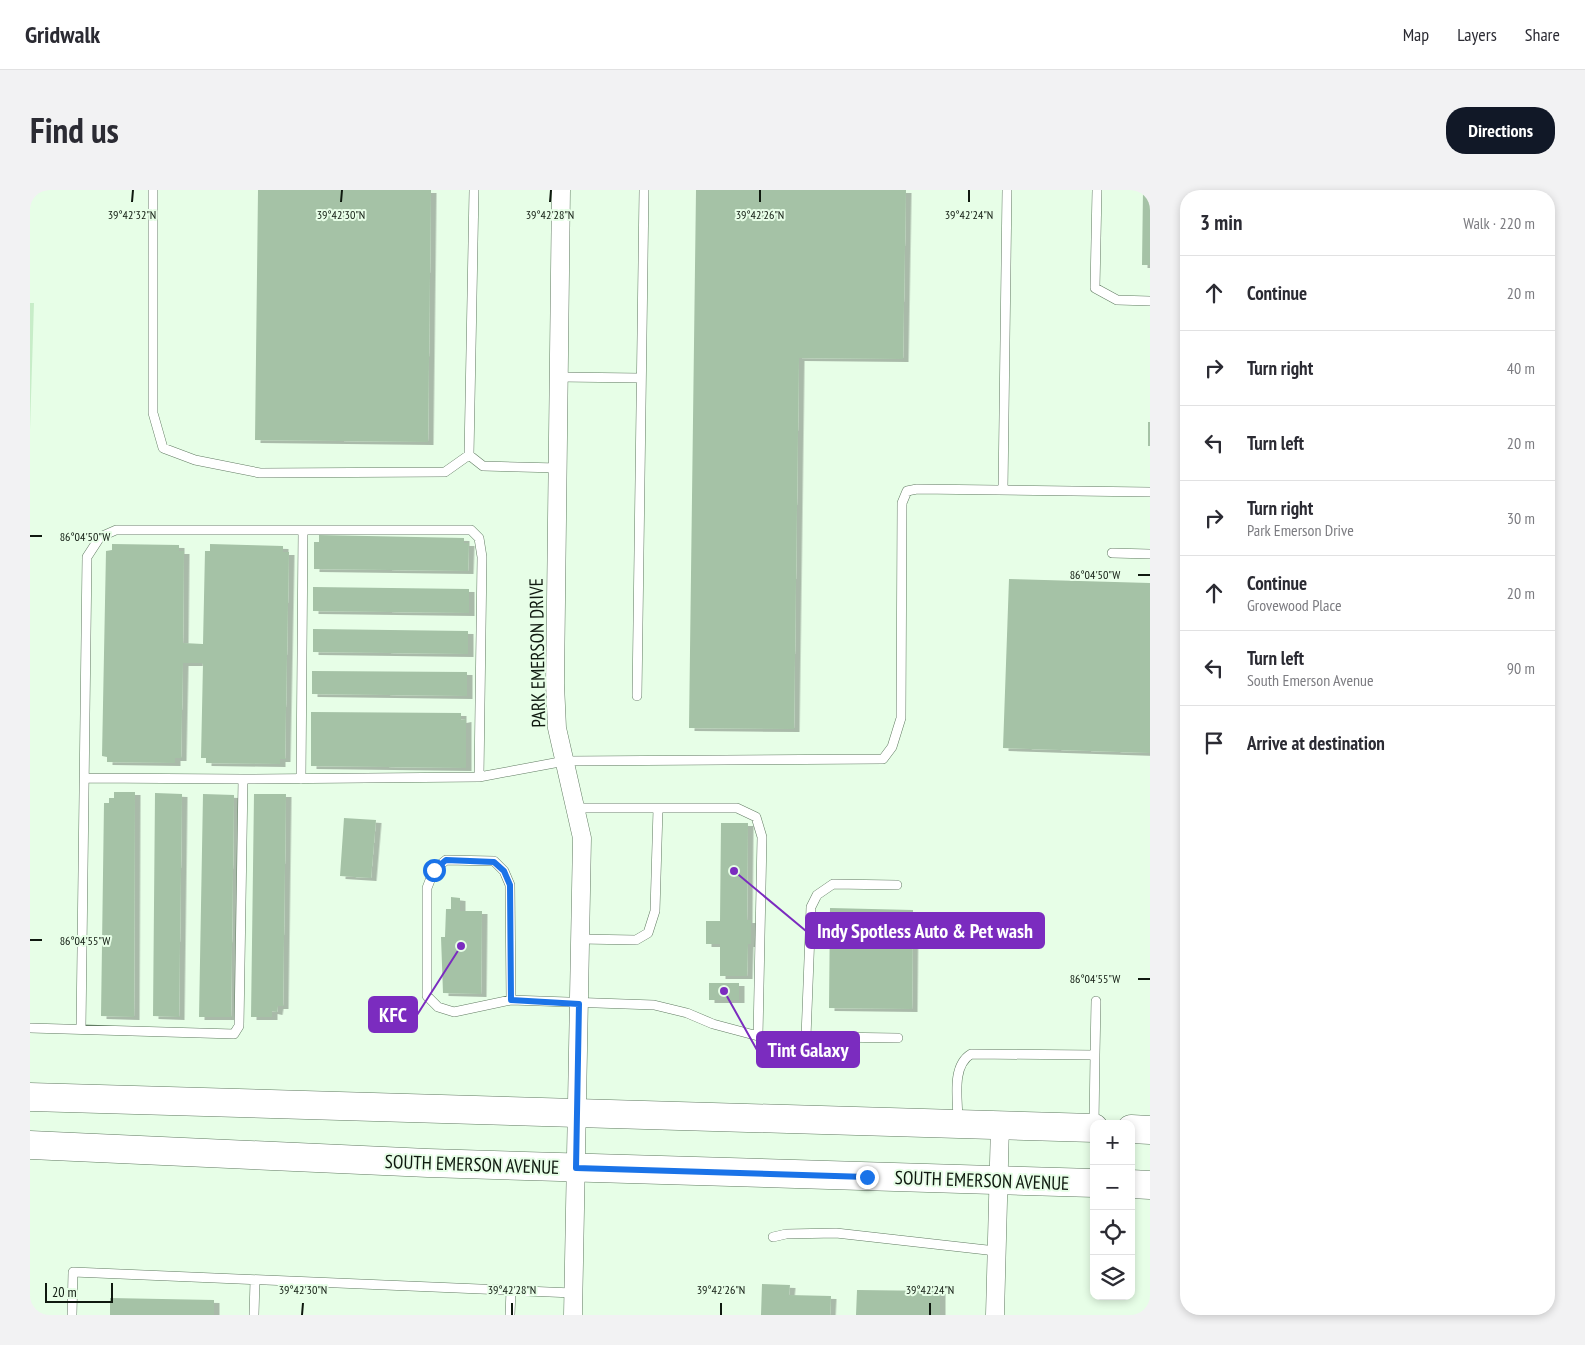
<!DOCTYPE html>
<html lang="en">
<head>
<meta charset="utf-8">
<style>
	body { margin:0; font-family:"PT Sans Narrow",sans-serif; background:#f2f2f3; color:#2b2b33 }
	.controls { position:absolute; right:15px; bottom:15px; display:grid; overflow:hidden; border-radius:10px; box-shadow:0 2px 8px #0003 }
	.controls button { width:45px; height:45px; display:grid; place-items:center; padding:0; border:0; border-bottom:1px solid #e1e1e2; background:#fff; color:#2b2b33; font:25px sans-serif }
	.scale { position:absolute; left:15px; bottom:12px; width:68px; box-sizing:border-box; padding-left:5px; border:2px solid #0f190f; border-top:0; font-size:14px; line-height:18px; white-space:nowrap; color:#0f190f; -webkit-text-stroke:4px #e7fee7; paint-order:stroke }
	.stop { position:absolute; width:15px; height:15px; margin:-11px; border:4px solid #1a73e8; border-radius:50%; background:#fff }
	.stop.end { background:#1a73e8; border-color:#fff; box-shadow:0 1px 5px #0008 }
	.list { margin:0; padding:0; list-style:none }
	h2 { display:flex; justify-content:space-between; align-items:center; height:65px; margin:0; padding:0 20px; font-size:21px }
	h2 small { font-size:16px; font-weight:400; color:#7c7c81 }
	.list li { display:grid; grid-template-columns:32px 1fr auto; gap:15px; align-items:center; box-sizing:border-box; height:75px; padding:0 20px; border-top:1px solid #e1e1e2 }
	.list b { display:block; font-size:19px; white-space:nowrap }
	.list p { margin:0; font-size:16px; white-space:nowrap; color:#7c7c81 }
	.list em { font-size:16px; font-style:normal; color:#7c7c81 }
	.icon { flex:none; width:28px; height:28px; fill:none; stroke:currentColor; stroke-width:2; stroke-linecap:round; stroke-linejoin:round }
	.map { position:relative; flex:none; width:1120px; height:1125px; overflow:hidden; border-radius:20px }
	header { display:flex; align-items:center; gap:30px; box-sizing:border-box; height:70px; padding:0 25px; background:#fff; border-bottom:1px solid #e1e1e2 }
	header strong { font-size:24px }
	nav { display:flex; gap:28px; margin-inline-start:auto; font-size:18px }
	.intro { display:flex; align-items:center; justify-content:space-between; box-sizing:border-box; height:120px; padding:0 30px }
	h1 { margin:0; font-size:35px }
	.button { padding:12px 22px; border-radius:20px; background:#111827; color:#fff; font-size:18px; font-weight:700 }
	main { display:flex; gap:30px; padding:0 30px }
	aside { flex:1; background:#fff; border-radius:20px; box-shadow:0 2px 8px #0003 }
	.map>svg:first-child { display:block }
	.green { fill:#c7edc8 }
	.building { fill:#a5c2a6; filter:url(#shadow) }
	.lines { fill:none; stroke-linecap:round; stroke-linejoin:round }
	.service-casing { stroke:#617b62; stroke-width:10 }
	.minor-casing { stroke:#617b62; stroke-width:19 }
	.primary-casing { stroke:#617b62; stroke-width:29 }
	.service { stroke:#fff; stroke-width:9 }
	.minor { stroke:#fff; stroke-width:18 }
	.primary { stroke:#fff; stroke-width:28 }
	.route { stroke:#1a73e8; stroke-width:6 }
	.ticks { fill:none; stroke:#0f190f; stroke-width:2 }
	.labels { text-anchor:middle; dominant-baseline:central; stroke-width:4; stroke-linejoin:round; paint-order:stroke }
	.street-label { font-size:19px; fill:#0f190f; stroke:#e7fee7 }
	.ticks-label { font-size:12px; text-anchor:middle; fill:#0f190f; stroke:#e7fee7; stroke-width:4; stroke-linejoin:round; paint-order:stroke }
	.leader { fill:none; stroke:#7b2cbf; stroke-width:2 }
	.callout-dot { fill:#7b2cbf; stroke:#e7fee7; stroke-width:2 }
	.callout { fill:#7b2cbf; stroke:#7b2cbf; stroke-width:2 }
	.callout-label { font-size:20px; text-anchor:middle; font-weight:bold; fill:#fff }
</style>
</head>
<body>
<header>
<strong>Gridwalk</strong>
<nav><a>Map</a><a>Layers</a><a>Share</a></nav>
</header>
<div class="intro"><h1>Find us</h1><a class="button">Directions</a></div>
<main>
<div class="map">
<svg width="1120" height="1125" viewBox="0 0 1120 1125">
	<defs>
		<filter id="shadow"><feDropShadow dx="5.5" dy="3" stdDeviation="0" flood-color="#0004"/></filter>
	</defs>
	<rect width="100%" height="100%" fill="#e7fee7"/>
	<path class="green" d="M0 113H4L0 239Z"/>
	<path class="building" d="M228 0H401L398 252 225 250Z
		M666 0H876L873 169 769 168 764 539 659 538Z
		M1113 0H1120V75H1112Z
		M1118 232H1120V256H1118Z
		M289 345 434 348V353H439L438 381 284 379V352H289Z
		M82 354 149 355V361H154L153 453 173 454 175 361H180V354L253 356V362H259L255 569H250V574L176 573V568H171L173 473H153L151 568H145V573L77 572V567L72 566 76 361 82 360Z
		M979 389 1120 393V563L973 558Z
		M283 397 439 399V423L283 421Z
		M283 439 438 441V464L283 462Z
		M282 481 437 482V506L282 504Z
		M281 522 431 523V530L436 529V578L281 576Z
		M84 602H105L104 827 71 826 74 613H79V608H84Z
		M125 603 152 604 149 827 123 826Z
		M173 604 204 605 201 827H169Z
		M224 604H256L253 816H248L247 822 242 821V827H221Z
		M314 628 346 630 341 688 310 686Z
		M691 633H718L717 730H721V754H718L717 786H690V754H676V731H690Z
		M421 707 430 708V721H452L451 804 413 803 411 747H415L416 719H421Z
		M800 718 883 720 882 819 799 818Z
		M679 793H709V810H679Z
		M732 1094 760 1095 759 1105 801 1106 800 1125H731Z
		M827 1100 910 1101V1125H826Z
		M80 1108 184 1110V1125H80Z"/>
	<g class="lines">
		<g class="service-casing">
			<path id="service" d="M123 0V223L133 258 165 270 230 283 415 282 439 265
				M444 0 439 265 453 276 528 278
				M1067 0 1065 98 1087 110 1120 111
				M529 187 611 188
				M973 300 977 0
				M1082 363 1120 364
				M607 506 614 0
				M55 588 213 589
				M271 589 273 340
				M550 749 606 750 618 743 625 721 628 619
				M481 810 480 695 474 681 464 671 416 670 404 680 397 698V806L408 817 424 822 481 810 624 815 657 823 683 834 728 846 732 647 726 627 707 618H546
				M0 838 204 844 209 836 213 589 449 587
				M51 838 57 367 70 347 86 340H441L449 348 452 367 449 587 535 571 853 569 862 557 871 528 872 313 877 301 887 299 1120 302
				M728 846 868 848
				M776 847 781 717 787 705 803 694 867 695
				M928 931C928 910 921 876 941 864L1065 865 1066 811
				M1064 934 1065 865
				M743 1047 756 1044 806 1043 966 1061
				M42 1125 43 1082 543 1103
				M224 1125 225 1090
				M480 1125 481 1100"/>
		</g>
		<g class="minor-casing">
			<path id="minor" d="M531 0 525 494 527 538 552 648 543 1125
				M965 1125 970 935"/>
		</g>
		<g class="primary-casing">
			<path id="primary" d="M0 907 1064 938
				M1101 939 1120 940
				M0 955 398 973 1064 993
				M1101 994 1120 995"/>
		</g>
		<use href="#service" class="service"/>
		<use href="#minor" class="minor"/>
		<use href="#primary" class="primary"/>
	</g>
	<g class="lines">
		<path class="route" d="M404 680 416 670 464 672 474 681 480 695 481 810 549 814 546 978 837 987"/>
	</g>
	<path class="ticks" d="M102 12 103 0M311 12 312 0M520 12 521 0M730 12V0M939 12V0M0 346H12M1108 385H1120M0 750H12M1108 789H1120M272 1125 273 1113M482 1125V1113M691 1125V1113M900 1125V1113"/>
	<g class="labels">
		<g class="street-label">
			<text transform="translate(507 463) rotate(-91)">PARK EMERSON DRIVE</text>
			<text transform="translate(442 974) rotate(2)">SOUTH EMERSON AVENUE</text>
			<text transform="translate(952 990) rotate(2)">SOUTH EMERSON AVENUE</text>
		</g>
	</g>
	<g class="ticks-label">
		<text x="102" y="29">39°42'32"N</text>
		<text x="311" y="29">39°42'30"N</text>
		<text x="520" y="29">39°42'28"N</text>
		<text x="730" y="29">39°42'26"N</text>
		<text x="939" y="29">39°42'24"N</text>
		<text x="55" y="351">86°04'50"W</text>
		<text x="1065" y="389">86°04'50"W</text>
		<text x="55" y="755">86°04'55"W</text>
		<text x="1065" y="793">86°04'55"W</text>
		<text x="273" y="1104">39°42'30"N</text>
		<text x="482" y="1104">39°42'28"N</text>
		<text x="691" y="1104">39°42'26"N</text>
		<text x="900" y="1104">39°42'24"N</text>
	</g>
	<path class="leader" d="M704 681L776 741M431 756L387 825M694 801L727 860"/>
	<g class="callout-dot">
		<circle cx="704" cy="681" r="5"/>
		<circle cx="431" cy="756" r="5"/>
		<circle cx="694" cy="801" r="5"/>
	</g>
	<g class="callout">
		<rect x="776" y="723" width="238" height="35" rx="5"/>
		<rect x="339" y="807" width="48" height="35" rx="5"/>
		<rect x="727" y="842" width="102" height="35" rx="5"/>
	</g>
	<g class="callout-label">
		<text x="895" y="748">Indy Spotless Auto &amp; Pet wash</text>
		<text x="363" y="832">KFC</text>
		<text x="778" y="867">Tint Galaxy</text>
	</g>
</svg>
<div class="controls">
<button>+</button>
<button>−</button>
<button><svg class="icon" aria-label="locate" viewBox="0 0 24 24"><circle cx="12" cy="12" r="6"/><path d="M12 2v4M12 18v4M2 12h4M18 12h4"/></svg></button>
<button><svg class="icon" aria-label="layers" viewBox="0 0 24 24"><path d="M12 4l9 5-9 5-9-5zM3 14l9 5 9-5"/></svg></button>
</div>
<div class="scale">20 m</div>
<div class="stop" style="left:404px;top:680px"></div>
<div class="stop end" style="left:837px;top:987px"></div>
</div>
<aside>
<h2>3 min<small>Walk · 220 m</small></h2>
<ul class="list">
<li><svg class="icon" aria-label="ahead" viewBox="0 0 24 24"><path d="M12 20V5M6 11l6-6 6 6"/></svg><div><b>Continue</b></div><em>20 m</em></li>
<li><svg class="icon" aria-label="right" viewBox="0 0 24 24"><path d="M7 20v-9h11M14 6l5 5-5 5"/></svg><div><b>Turn right</b></div><em>40 m</em></li>
<li><svg class="icon" aria-label="left" viewBox="0 0 24 24"><path d="M17 20v-9H6M10 6l-5 5 5 5"/></svg><div><b>Turn left</b></div><em>20 m</em></li>
<li><svg class="icon" aria-label="right" viewBox="0 0 24 24"><path d="M7 20v-9h11M14 6l5 5-5 5"/></svg><div><b>Turn right</b><p>Park Emerson Drive</p></div><em>30 m</em></li>
<li><svg class="icon" aria-label="ahead" viewBox="0 0 24 24"><path d="M12 20V5M6 11l6-6 6 6"/></svg><div><b>Continue</b><p>Grovewood Place</p></div><em>20 m</em></li>
<li><svg class="icon" aria-label="left" viewBox="0 0 24 24"><path d="M17 20v-9H6M10 6l-5 5 5 5"/></svg><div><b>Turn left</b><p>South Emerson Avenue</p></div><em>90 m</em></li>
<li><svg class="icon" aria-label="arrive" viewBox="0 0 24 24"><path d="M6 21V4h12l-3 4 3 4H6"/></svg><div><b>Arrive at destination</b></div></li>
</ul>
</aside>
</main>
</body>
</html>
